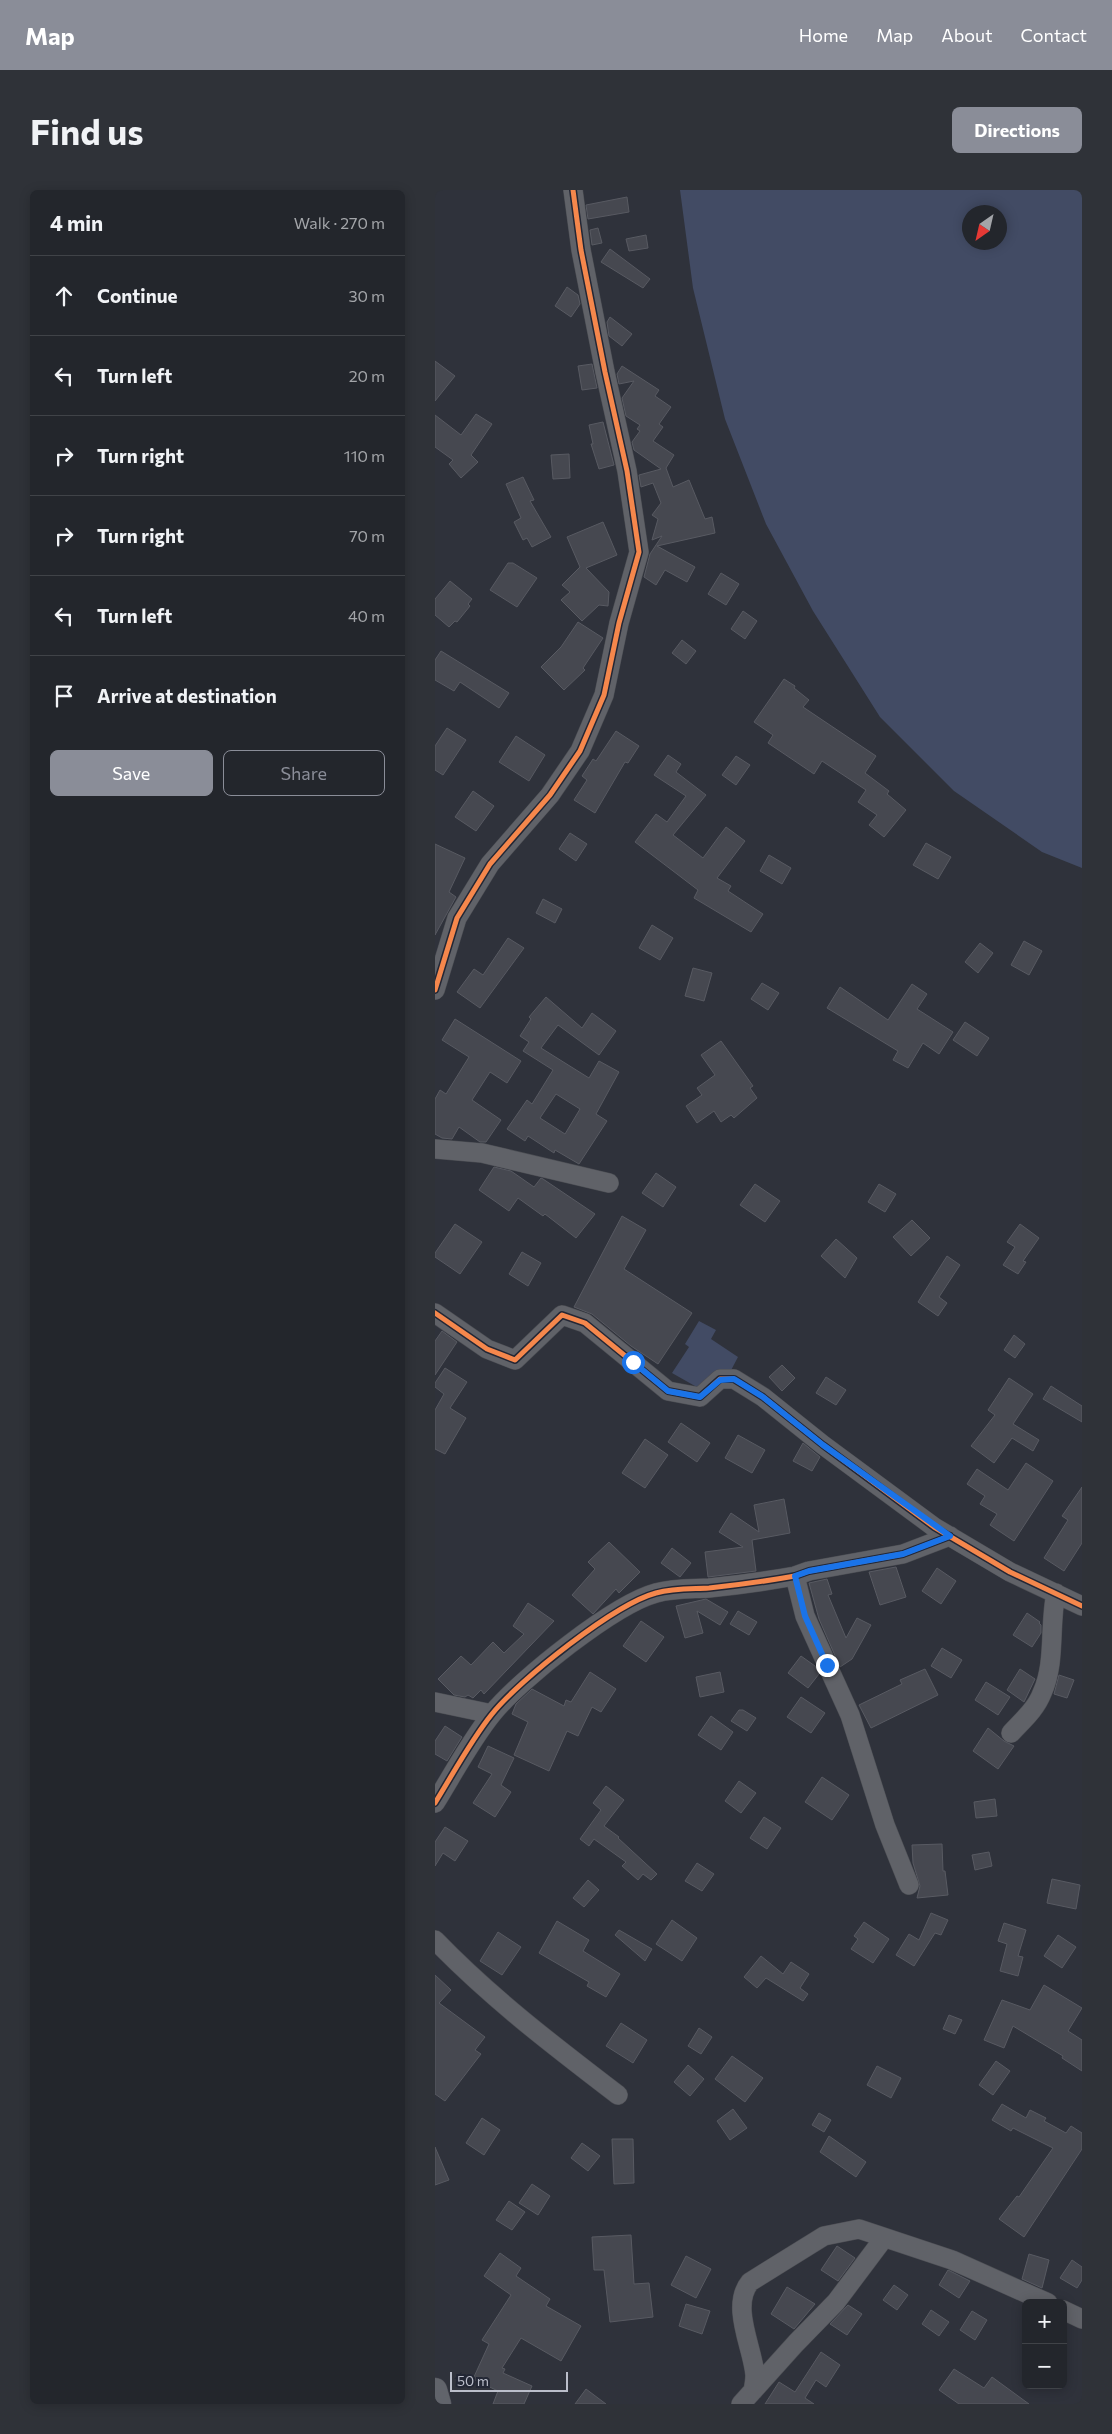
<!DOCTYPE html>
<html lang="en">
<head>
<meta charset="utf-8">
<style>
	body { margin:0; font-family:Commissioner,sans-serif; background:#2f3238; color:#f1f3f6 }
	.controls { position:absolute; right:15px; bottom:15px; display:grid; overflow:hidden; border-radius:8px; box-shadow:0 2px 12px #0003 }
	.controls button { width:45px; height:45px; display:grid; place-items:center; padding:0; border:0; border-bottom:1px solid #404348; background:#23262c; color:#f1f3f6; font:25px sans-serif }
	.compass { position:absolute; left:527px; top:15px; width:45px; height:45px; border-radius:50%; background:#23262c; box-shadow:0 2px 12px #0003; rotate:214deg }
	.scale { position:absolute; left:15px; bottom:12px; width:118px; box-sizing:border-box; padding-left:5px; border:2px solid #bbbeca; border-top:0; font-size:14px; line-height:18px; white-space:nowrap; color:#bbbeca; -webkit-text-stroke:4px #232735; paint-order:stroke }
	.stop { position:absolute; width:15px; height:15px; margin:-11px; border:4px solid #1a73e8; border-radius:50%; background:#fff }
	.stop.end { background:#1a73e8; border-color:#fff; box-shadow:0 1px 5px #0008 }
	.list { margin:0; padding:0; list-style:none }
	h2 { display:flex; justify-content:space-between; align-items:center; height:65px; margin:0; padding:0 20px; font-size:21px }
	h2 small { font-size:16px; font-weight:400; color:#a3a5a9 }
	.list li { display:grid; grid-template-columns:32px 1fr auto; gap:15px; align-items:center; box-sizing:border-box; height:80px; padding:0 20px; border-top:1px solid #404348 }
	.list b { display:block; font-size:19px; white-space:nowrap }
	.list em { font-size:16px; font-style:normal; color:#a3a5a9 }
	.actions { display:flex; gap:10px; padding:15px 20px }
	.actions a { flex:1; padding:11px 0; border:1px solid #8a8d98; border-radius:8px; text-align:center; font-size:18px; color:#8a8d98 }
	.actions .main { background:#8a8d98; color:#fff }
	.icon { flex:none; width:28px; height:28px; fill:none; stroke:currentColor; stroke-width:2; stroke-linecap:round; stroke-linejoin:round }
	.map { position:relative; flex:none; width:647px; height:2214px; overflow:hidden; border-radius:8px }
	header { display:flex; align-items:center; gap:30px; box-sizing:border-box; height:70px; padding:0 25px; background:#8a8d98; color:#fff }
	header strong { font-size:24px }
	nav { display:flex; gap:28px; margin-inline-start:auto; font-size:18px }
	.intro { display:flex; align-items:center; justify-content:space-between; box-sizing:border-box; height:120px; padding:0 30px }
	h1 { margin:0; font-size:35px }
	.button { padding:12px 22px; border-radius:8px; background:#8a8d98; color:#fff; font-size:18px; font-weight:700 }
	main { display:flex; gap:30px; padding:0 30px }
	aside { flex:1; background:#23262c; border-radius:8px; box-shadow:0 2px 12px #0003 }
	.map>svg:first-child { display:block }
	.water { fill:#424b64; fill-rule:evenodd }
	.building { fill:#464850; stroke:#585a62; fill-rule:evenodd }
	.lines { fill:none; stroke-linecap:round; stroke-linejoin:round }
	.minor-casing { stroke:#4b4d53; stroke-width:20 }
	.major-casing { stroke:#4d4f57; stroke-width:25 }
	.minor { stroke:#606268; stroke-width:19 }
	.major { stroke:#61646b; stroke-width:24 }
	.cycleway-casing { stroke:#232735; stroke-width:8 }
	.cycleway { stroke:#f5874c; stroke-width:5 }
	.route { stroke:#1a73e8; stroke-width:6 }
</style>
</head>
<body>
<header>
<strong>Map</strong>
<nav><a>Home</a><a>Map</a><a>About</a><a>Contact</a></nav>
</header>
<div class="intro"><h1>Find us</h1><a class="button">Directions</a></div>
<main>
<aside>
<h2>4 min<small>Walk · 270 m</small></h2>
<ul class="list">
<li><svg class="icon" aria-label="ahead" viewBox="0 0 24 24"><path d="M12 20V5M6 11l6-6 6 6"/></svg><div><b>Continue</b></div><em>30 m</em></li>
<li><svg class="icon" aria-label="left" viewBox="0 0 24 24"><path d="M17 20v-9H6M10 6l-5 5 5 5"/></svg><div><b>Turn left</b></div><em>20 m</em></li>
<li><svg class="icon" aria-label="right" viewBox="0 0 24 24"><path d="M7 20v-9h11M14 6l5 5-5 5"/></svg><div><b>Turn right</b></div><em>110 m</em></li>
<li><svg class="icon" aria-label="right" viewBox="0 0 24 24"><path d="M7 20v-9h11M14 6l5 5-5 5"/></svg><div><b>Turn right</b></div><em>70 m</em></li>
<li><svg class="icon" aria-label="left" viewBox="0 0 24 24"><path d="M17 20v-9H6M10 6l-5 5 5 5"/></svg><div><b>Turn left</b></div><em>40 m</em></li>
<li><svg class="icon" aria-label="arrive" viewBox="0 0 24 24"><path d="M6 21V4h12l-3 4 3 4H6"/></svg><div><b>Arrive at destination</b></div></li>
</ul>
<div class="actions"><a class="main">Save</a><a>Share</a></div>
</aside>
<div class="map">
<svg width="647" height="2214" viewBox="0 0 647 2214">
	<rect width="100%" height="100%" fill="#2f323b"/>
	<path class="water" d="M245 0H647V678L607 662 519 601 445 527 378 421 331 334 290 229 258 98ZM534 22H564V52H534Z
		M264 1131 281 1140 276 1149 303 1167 293 1186 283 1180 267 1200 237 1183 254 1157 250 1154Z"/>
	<path class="building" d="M192 7 194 22 153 29 151 15Z
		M163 38 167 53 157 55 155 40Z
		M211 45 213 58 194 61 191 49Z
		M175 59 215 89 208 98 166 72Z
		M132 97 143 105 145 114 136 127 120 116Z
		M175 127 197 144 187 156 174 146 172 132Z
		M0 171 20 186 0 211Z
		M157 174 162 198 147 200 143 176Z
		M187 176 224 200 220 206 236 217 224 234 228 237 218 251 239 265 231 278 238 297 254 290 270 329 277 327 280 343 222 356 260 377 252 392 230 380 221 395 209 387 215 364 227 346 217 350 223 329 217 325 226 313 218 293 206 297 204 285 226 279 199 260 197 252 205 241 202 239 205 235 191 226 187 208 199 191 184 194 182 184Z
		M41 224 57 234 36 265 43 272 26 288 14 274 18 270 0 257V225L26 245Z
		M168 232 179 275 164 279 156 254H158L154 235Z
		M134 264 135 288 118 289 116 265Z
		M88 287 99 310 95 311 116 347 97 357 92 348 88 350 79 332 86 328 71 294Z
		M168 332 182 365 151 378 174 402 173 416 164 415 147 431 126 410 135 402 127 395 145 377 132 347Z
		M73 373H78L102 388 82 417 55 400Z
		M286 383 304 394 291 415 273 404Z
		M15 391 37 409 33 414 35 416 22 432 20 431 14 437 0 425V409Z
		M308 421 322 431 310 449 296 439Z
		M143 432 168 448 148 478 150 480 129 500 106 477 126 457Z
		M247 450 261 461 251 474 237 463Z
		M6 461 74 503 64 518 25 492 19 501 0 490V470Z
		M349 489 360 496 359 498 374 510 368 517 441 566 430 583 454 601 452 604 471 620 449 647 434 635 442 625 423 612 431 600 387 571 379 584 333 553 338 545 319 532Z
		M12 538 31 550 8 585 0 580V556Z
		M181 541 204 556 193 573 190 572 160 623 139 610 152 590 147 586 158 569 161 571Z
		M81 546 110 565 94 591 64 572Z
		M233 565 246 574 241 582 271 605 238 645 268 668 291 637 310 651 282 688 296 696 293 701 328 724 316 742 259 708 263 700 200 652 221 624 232 632 251 606 219 585Z
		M301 566 315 575 301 595 287 585Z
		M38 601 59 616 41 641 20 627Z
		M135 643 152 654 141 671 124 659Z
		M491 653 516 667 503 689 478 675Z
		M0 654 30 668 14 702 21 707 0 745Z
		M334 665 356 678 347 694 325 681Z
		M108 709 127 719 120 733 101 723Z
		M217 735 238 748 225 770 204 758Z
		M73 748 89 758 45 818 22 802 39 779 48 785Z
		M589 751 607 761 594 785 576 775Z
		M545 753 558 763 543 783 530 772Z
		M258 778 277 783 269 811 250 806Z
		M327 793 344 803 333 820 316 809Z
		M477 794 492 804 482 819 518 842 504 864 488 853 473 878 458 870 463 861 392 818 405 797 453 830Z
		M111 807 147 838 157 823 181 841 164 865 123 835 106 858 154 888 164 871 184 882 161 924 172 931 144 974 120 960 119 963 93 946 90 951 72 939 92 910 97 914 118 880 88 861 94 852 85 846 96 829 94 827ZM121 904 145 919 130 944 105 928Z
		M20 829 86 871 72 893 55 882 37 910 66 930 51 952H45L24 937 17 949 7 948 0 944V909L5 900 11 904 34 867 7 850Z
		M530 832 554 848 542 866 518 850Z
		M286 851 318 896 315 898 322 908 299 928 296 925 286 932 279 921 262 933 251 916 267 905 262 898 280 885 266 865Z
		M59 977 76 981 99 997 106 988 108 989 160 1024 141 1048 110 1024 108 1026 83 1008 74 1021 44 1000Z
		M221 983 241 997 228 1017 207 1003Z
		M320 994 345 1011 330 1032 305 1015Z
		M444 994 461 1004 450 1022 433 1012Z
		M187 1026 211 1040 189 1079 257 1123 223 1174 196 1156 157 1124 139 1117Z
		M477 1030 495 1048 476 1066 458 1047Z
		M20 1034 47 1052 25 1084 0 1067V1063Z
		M585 1034 604 1048 588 1071 591 1072 583 1084 568 1075 580 1057 572 1052Z
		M401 1049 422 1068 410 1088 386 1066Z
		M87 1062 106 1073 93 1096 74 1084Z
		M512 1066 525 1075 504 1107 512 1113 503 1126 483 1112Z
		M7 1141 22 1152 0 1185V1151Z
		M579 1145 590 1154 580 1168 569 1160Z
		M347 1175 360 1188 347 1201 334 1187Z
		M10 1178 32 1192 15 1218 31 1228 10 1264 0 1259V1220L9 1204 0 1197V1193Z
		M391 1187 411 1200 401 1215 381 1203Z
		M574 1188 598 1204 578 1234 604 1250 598 1261 577 1248 559 1273 536 1256 560 1225 553 1220Z
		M616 1196 647 1216V1232L608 1209Z
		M246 1233 275 1253 262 1272 233 1252Z
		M303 1245 330 1260 317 1283 290 1268Z
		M210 1249 233 1265 210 1298 187 1283Z
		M368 1253 385 1267 377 1281 358 1271Z
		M591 1273 618 1291 579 1351 555 1335 562 1324 545 1314 550 1306 532 1294 542 1279 573 1300Z
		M647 1297V1353L629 1381 609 1368 633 1330 627 1326Z
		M349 1309 355 1343 317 1350 321 1381 273 1387 270 1362 308 1357 284 1342 296 1323 324 1342 319 1315Z
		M174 1352 205 1382 184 1403 181 1399 158 1424 137 1405 160 1379 153 1372Z
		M237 1358 256 1373 245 1387 226 1373Z
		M461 1377 471 1407 445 1415 434 1382Z
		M502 1378 521 1391 506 1414 487 1401Z
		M392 1389 397 1404 393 1405 411 1448 422 1428 436 1435 417 1469 405 1477 384 1429 374 1393Z
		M271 1409 293 1422 285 1435 262 1421 268 1443 250 1448 241 1416Z
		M93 1413 119 1431 49 1504 46 1500 38 1508 33 1505 30 1507 19 1505 3 1489 26 1466 36 1475 58 1452 69 1463 89 1444 78 1436Z
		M303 1421 322 1432 314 1445 295 1434Z
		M592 1423 605 1432 604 1433 606 1435V1443L597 1457 578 1445Z
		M206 1431 229 1447 211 1472 188 1456Z
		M507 1458 527 1470 516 1488 496 1476Z
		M366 1466 380 1476 384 1484 373 1498 353 1483Z
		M490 1479 503 1505 436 1538 424 1515 467 1494 465 1490Z
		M585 1479 600 1489 589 1512 572 1500Z
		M155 1482 181 1499 166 1522 157 1517 143 1546 132 1541 114 1581 79 1565 93 1532 77 1524 81 1514 97 1499 129 1516 131 1510 136 1512Z
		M285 1482 289 1502 265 1507 261 1487Z
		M624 1485 639 1490 632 1508 619 1504Z
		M551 1492 575 1507 563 1525 540 1510Z
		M366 1507 390 1523 376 1543 352 1527Z
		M304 1520H308L321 1528 312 1541 296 1531Z
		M276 1526 298 1542 286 1560 263 1545Z
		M10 1536 27 1547 12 1571 0 1564V1551Z
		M553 1538 569 1551 579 1556 563 1579 538 1561Z
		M53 1556 79 1568 66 1595 76 1602 60 1627 38 1613 57 1584 43 1577Z
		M387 1587 414 1605 397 1630 370 1612Z
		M304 1591 321 1603 306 1623 290 1611Z
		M171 1596 189 1610 169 1636 184 1647 183 1648 222 1684 216 1690 208 1684 203 1690 187 1676 191 1672 159 1649 154 1656 145 1649 166 1620 158 1613Z
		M560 1609 562 1626 541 1628 539 1612Z
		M329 1627 346 1638 332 1659 315 1648Z
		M10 1637 33 1651 20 1671 8 1663 0 1676V1652Z
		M507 1654 508 1681H510L513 1705 482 1708 485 1696 478 1673 477 1655Z
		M554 1662 557 1676 540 1680 537 1665Z
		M262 1673 279 1684 267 1701 250 1691Z
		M617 1689 645 1695 641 1719 612 1713Z
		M153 1690 164 1700 149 1717 138 1708Z
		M496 1723 513 1730 506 1745 500 1743 479 1776 461 1765 474 1744 484 1750Z
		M237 1730 262 1748 247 1771 221 1754Z
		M122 1731 154 1750 148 1761 185 1784 171 1807 152 1796 154 1792 104 1763Z
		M429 1732 454 1749 438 1773 416 1759 423 1749 419 1746Z
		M569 1733 591 1740 583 1766 588 1767 583 1786 565 1781 572 1754 563 1751Z
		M184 1740 217 1759 210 1771 180 1745Z
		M63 1742 86 1757 67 1785 45 1771Z
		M623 1745 641 1757 627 1778 609 1766Z
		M326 1766 348 1784 356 1772 374 1784 365 1798 373 1804 368 1811 331 1788 322 1798 309 1787Z
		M0 1785 16 1800 4 1813 50 1847 40 1860 46 1864 10 1911 0 1904Z
		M609 1795 647 1818 633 1841 647 1850V1881L627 1868 628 1866 578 1836 569 1858 549 1850 567 1810 595 1820Z
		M514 1825 527 1830 520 1844 508 1839Z
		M186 1833 212 1850 198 1873 171 1856Z
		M264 1838 277 1847 266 1864 253 1856Z
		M297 1866 328 1888 310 1912 280 1889Z
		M561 1871 575 1881 558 1905 544 1895Z
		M253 1875 269 1889 255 1906 239 1892Z
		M442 1876 466 1888 456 1908 432 1895Z
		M567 1914 591 1928 595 1920 611 1928 609 1931 631 1943 636 1936 647 1943V1959L589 2047 564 2029 582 2006 584 2007 618 1958 578 1938 576 1941 557 1930Z
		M298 1919 312 1938 295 1950 282 1931Z
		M384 1923 396 1930 389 1942 377 1935Z
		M47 1928 65 1940 49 1965 31 1953Z
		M394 1946 431 1972 421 1987 385 1962Z
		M177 1949H198L199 1993 179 1994Z
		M147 1953 165 1966 153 1981 136 1968Z
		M0 1957 14 1990 0 1995Z
		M97 1994 115 2006 103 2025 84 2013Z
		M74 2011 90 2022 77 2040 61 2030Z
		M196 2045 199 2094 214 2093 218 2127 175 2132 169 2080H159L157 2047Z
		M402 2056 420 2068 403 2091 386 2080Z
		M65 2063 86 2078 81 2086 115 2109 111 2116 146 2136 126 2171 86 2148 67 2178 70 2179 68 2183 97 2196 89 2214H58L63 2201 38 2189 54 2154 47 2150 76 2105 49 2086Z
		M594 2064 614 2070 607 2098 587 2089Z
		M251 2066 276 2079 261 2108 236 2095Z
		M637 2070 647 2077V2090L642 2098 625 2088Z
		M513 2080 535 2091 524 2108 504 2095Z
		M459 2095 473 2105 462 2120 448 2110Z
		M352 2097 380 2114 359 2139 336 2124Z
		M251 2114 275 2121 267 2144 244 2136Z
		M413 2115 427 2124 412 2145 395 2134Z
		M496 2120 514 2132 504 2146 487 2134Z
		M537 2121 552 2130 540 2150 525 2140Z
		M386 2162 405 2175 391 2197 381 2190 370 2208 379 2214H330L344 2192 360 2202Z
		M519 2179 549 2198 557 2187 594 2214H524L504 2200Z
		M151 2199 171 2214H140Z"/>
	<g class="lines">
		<g class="minor-casing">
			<path id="minor" d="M0 800 22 728 55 674 115 605 145 561 169 505 184 433 204 362 192 281 170 182 146 60 138 0
				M0 959 47 963 174 993
				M0 1123 52 1159 80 1170 127 1125 150 1133 233 1201 265 1207 285 1189H299L328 1207 388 1255 499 1337 575 1382 647 1416
				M360 1386 370 1426 415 1525 450 1635 474 1695
				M0 1512 57 1524
				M576 1543C587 1531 601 1519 607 1503 621 1473 614 1435 621 1403
				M0 1613C18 1584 36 1550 57 1524 85 1489 180 1414 221 1403 239 1398 256 1399 274 1398 303 1395 332 1391 360 1386L374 1381 468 1364 515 1346
				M0 1750C56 1808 119 1856 183 1905
				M628 2120 647 2129
				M318 2201C319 2196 320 2190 320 2185 318 2158 295 2116 315 2092L389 2046 424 2039 517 2070 613 2113
				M306 2214 361 2153 401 2112 449 2048"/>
		</g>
		<g class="major-casing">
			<path id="major" d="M0 2200 4 2214"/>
		</g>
		<use href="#minor" class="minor"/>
		<use href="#major" class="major"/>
		<g class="cycleway-casing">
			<path id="cycleway" d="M0 800 22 728 55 674 115 605 145 561 169 505 184 433 204 362 192 281 170 182 146 60 138 0
				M0 1123 52 1159 80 1170 127 1125 150 1133 233 1201 265 1207 285 1189H299L328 1207 388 1255 499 1337 575 1382 647 1416
				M0 1613C18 1584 36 1550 57 1524 85 1489 180 1414 221 1403 239 1398 256 1399 274 1398 303 1395 332 1391 360 1386L374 1381 468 1364 515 1346"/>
		</g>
		<use href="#cycleway" class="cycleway"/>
	</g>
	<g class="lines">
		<path class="route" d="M198 1172 233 1201 265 1207 285 1190 299 1189 328 1207 388 1255 515 1346 468 1364 374 1381 360 1386 370 1426 392 1475"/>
	</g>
</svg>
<div class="controls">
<button>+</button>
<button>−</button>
</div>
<svg class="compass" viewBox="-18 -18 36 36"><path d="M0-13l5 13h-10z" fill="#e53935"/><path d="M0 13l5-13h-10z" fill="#a3a5a9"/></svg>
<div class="scale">50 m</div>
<div class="stop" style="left:198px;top:1172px"></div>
<div class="stop end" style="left:392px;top:1475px"></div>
</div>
</main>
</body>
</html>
